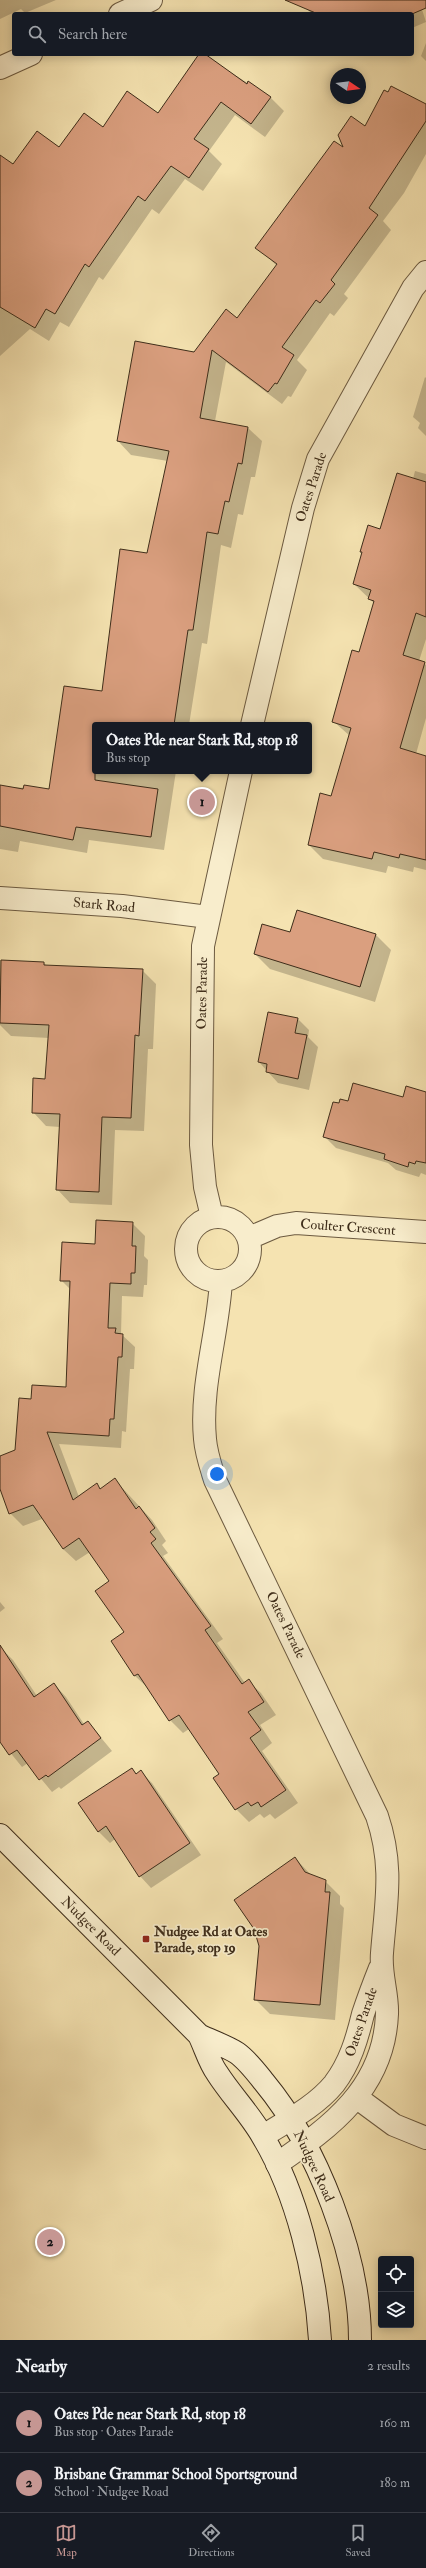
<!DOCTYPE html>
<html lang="en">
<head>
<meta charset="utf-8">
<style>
	body { margin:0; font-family:"IM FELL Double Pica",serif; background:#242831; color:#f1f3f6 }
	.controls { position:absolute; right:12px; bottom:12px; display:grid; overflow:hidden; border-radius:4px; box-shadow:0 2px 10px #0003 }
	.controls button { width:36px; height:36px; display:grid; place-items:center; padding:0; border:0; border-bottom:1px solid #363941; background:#171b24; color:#f1f3f6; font:20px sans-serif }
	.compass { position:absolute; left:330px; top:68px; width:36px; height:36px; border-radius:50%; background:#171b24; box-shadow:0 2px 10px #0003; rotate:103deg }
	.you { position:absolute; left:217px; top:1474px; width:14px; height:14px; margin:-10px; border:3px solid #fff; border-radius:50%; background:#1a73e8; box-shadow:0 0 0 6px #1a73e833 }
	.badge { display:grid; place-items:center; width:26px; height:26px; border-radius:50%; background:#c59692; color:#111; font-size:13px; font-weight:700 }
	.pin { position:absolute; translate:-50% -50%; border:2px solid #fff; box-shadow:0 1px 4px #0006 }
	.popup { position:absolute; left:92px; top:722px; width:220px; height:52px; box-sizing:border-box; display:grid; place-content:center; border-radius:4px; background:#171b24; filter:drop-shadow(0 1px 3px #0005); font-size:13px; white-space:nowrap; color:#9ea1a6 }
	.popup b { font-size:15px; color:#f1f3f6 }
	.popup::after { content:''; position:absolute; left:50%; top:100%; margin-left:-8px; border:8px solid transparent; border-top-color:#171b24 }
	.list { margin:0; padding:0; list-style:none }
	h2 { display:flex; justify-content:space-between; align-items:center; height:52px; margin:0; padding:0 16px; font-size:17px }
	h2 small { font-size:13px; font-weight:400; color:#9ea1a6 }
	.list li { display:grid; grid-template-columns:26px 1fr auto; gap:12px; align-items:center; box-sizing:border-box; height:60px; padding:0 16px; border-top:1px solid #363941 }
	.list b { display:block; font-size:15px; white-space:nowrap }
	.list p { margin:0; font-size:13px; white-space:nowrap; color:#9ea1a6 }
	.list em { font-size:13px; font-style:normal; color:#9ea1a6 }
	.icon { flex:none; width:22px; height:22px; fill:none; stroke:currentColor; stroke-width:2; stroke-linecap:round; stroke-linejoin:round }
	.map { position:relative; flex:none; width:426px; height:2340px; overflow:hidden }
	.search { position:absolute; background:#171b24; box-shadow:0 2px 10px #0003; left:12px; right:12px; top:12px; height:44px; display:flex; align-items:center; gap:10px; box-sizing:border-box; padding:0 14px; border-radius:4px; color:#9ea1a6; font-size:15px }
	.sheet { height:172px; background:#171b24 }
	nav { display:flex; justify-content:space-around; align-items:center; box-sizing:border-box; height:56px; border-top:1px solid #363941; background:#171b24; font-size:11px; color:#9ea1a6 }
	nav a { display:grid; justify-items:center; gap:2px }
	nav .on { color:#c59692 }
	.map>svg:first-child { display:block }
	.shadow { fill:#0003 }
	.building { fill:#da9f7f; stroke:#3e2d1a }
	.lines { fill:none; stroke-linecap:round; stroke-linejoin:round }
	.minor-casing { stroke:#6c5a40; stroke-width:24 }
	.secondary-casing { stroke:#3e2d1a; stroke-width:24 }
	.minor { stroke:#f8edcc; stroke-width:22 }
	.secondary { stroke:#f8edcc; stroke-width:22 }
	.poi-dot { fill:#8f2418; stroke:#f8edcc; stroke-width:1.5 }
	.labels { text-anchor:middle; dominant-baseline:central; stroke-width:3.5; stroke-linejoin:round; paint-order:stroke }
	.street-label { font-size:14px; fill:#3e2d1a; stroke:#f8edcc }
	.poi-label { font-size:14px; font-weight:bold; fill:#3e2d1a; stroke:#f8edcc; text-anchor:start }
</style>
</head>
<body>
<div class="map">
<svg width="426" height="2340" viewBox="0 0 426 2340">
	<rect width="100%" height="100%" fill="#f5e3b1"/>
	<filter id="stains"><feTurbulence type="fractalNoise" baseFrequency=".005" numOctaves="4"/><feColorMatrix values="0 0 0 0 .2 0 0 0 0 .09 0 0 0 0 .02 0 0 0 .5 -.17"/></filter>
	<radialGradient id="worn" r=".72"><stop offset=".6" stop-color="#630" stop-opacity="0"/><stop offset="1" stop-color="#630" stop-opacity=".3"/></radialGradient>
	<path class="shadow" d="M0 0H56L25 13 21 9 0 19Z
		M325 0H419L426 22 412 28V14H312L307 9Z
		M426 43V61L421 56Z
		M201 54 270 97 284 111 265 137 235 115 209 151 222 164 203 191 185 179 159 214 152 209 103 280 99 277 69 327 60 322 49 341 30 329 0 356V189L59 148 103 128 158 114Z
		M426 105V154L404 193 383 221 391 230 344 294 348 298 334 316 330 313 297 360 307 370 291 397 288 396 282 404 226 362 215 421 248 428 262 441 255 477H251L243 515 238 514 231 548 221 545 207 644 202 643 189 725H95V771H176L164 850 89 840 87 853 20 841 18 852 0 849V786L50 790 102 692 147 554 168 461 131 455 118 441 194 353 237 319 277 266 257 247 366 128Z
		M425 377 426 378V436L418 428 420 423 413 417Z
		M415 471 426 474V639L419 661 426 665V718L416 754 426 757V870L414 867 413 872 388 866 386 873 323 859 309 845 331 797 350 736 333 721 360 653 375 604 354 584 363 554 361 551 380 530 413 479Z
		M291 934H375L391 950 375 1002 270 969 255 954Z
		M0 960 44 963 47 966 142 970 156 984 153 1049H148L144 1131 115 1130 112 1205 70 1203 57 1189 60 1127 46 1126 33 1112 46 1080 49 1038 11 1036 0 1025Z
		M298 1019 309 1030 308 1037 318 1047 309 1090 278 1083 259 1062Z
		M426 1094V1175L421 1173 419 1177 396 1170 388 1163 336 1148 324 1136 339 1105Z
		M132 1223 145 1236 144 1256 148 1260 147 1285H144L143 1297 122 1296 121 1334 135 1347 134 1369H130L126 1432 122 1431 121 1448 59 1444 79 1497 97 1485 101 1489 115 1480 152 1520 166 1541 162 1545 168 1553 163 1556 223 1639 217 1643 245 1683 248 1681 261 1693 276 1715 260 1725 272 1743 262 1751 298 1803 275 1819 270 1814 264 1818 260 1814 249 1822 236 1809 214 1779 220 1774 189 1729 183 1733 170 1720 148 1688 135 1676 112 1641 125 1633 111 1581 90 1552 76 1561 63 1549 42 1519 23 1526 10 1513 0 1486V1457L16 1451 32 1400 67 1388 71 1290 61 1280 96 1245Z
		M0 1602 5 1608 0 1612Z
		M1 1648 13 1660 37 1696 54 1684 66 1697 84 1724 88 1722 112 1751 61 1789 59 1787 52 1792 28 1763 22 1767 0 1740Z
		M132 1769 137 1774 141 1772 152 1783 201 1855 151 1888 140 1876 115 1839 110 1843 98 1831Z
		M295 1858 311 1875 325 1881 340 1896V1904L344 1908 335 2020 270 2014 255 1999Z"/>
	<path class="building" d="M285 0H426V8L412 14H318Z
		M199 54H205L247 84 248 81 271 97 251 124 221 102 194 139 209 149 189 178 171 166 145 201 138 196 89 267 85 264 55 314 46 309 35 328 0 307V155L13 164 37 131 59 147 84 113 103 127 127 91 158 113Z
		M391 86 426 104V121L369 208 378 215 331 280 335 284 320 303 316 300 282 347 294 355 277 384 275 383 268 392 212 350 200 418 248 427 242 464 238 463 229 502 225 501 218 534 207 532 193 630H188L174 725H95V780L158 789 151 837 76 827 73 840 0 826V785L23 789 24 785 49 789 64 686 102 691 120 549 147 553 169 451 117 441 135 341 194 352 226 309 237 318 277 264 255 248 334 141 343 147 338 135 351 116 365 126 384 90 388 92Z
		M397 473 426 482V617L416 613 403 655 425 662 400 748 426 756V860L400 854 399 858 374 852 372 859 308 845 320 793 331 796 351 728 332 722 352 650 359 652 374 601 368 599 371 590 353 584 362 552H360L368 525 380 529Z
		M297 910 376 934 360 987 254 954 262 924 290 932Z
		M1 960 44 962V965L143 969 139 1036 135 1035 131 1118 102 1117 99 1192 56 1190 60 1114 32 1113 33 1078 45 1079 49 1025 0 1023Z
		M268 1012 298 1018 295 1033 307 1035 298 1079 266 1072 267 1064 258 1062Z
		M353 1083 403 1097 406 1086 426 1092V1163L416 1161 415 1164 409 1162 408 1167 384 1159 385 1154 323 1137 333 1102 339 1103 340 1099 348 1101Z
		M96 1220 133 1222 132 1246H136L135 1273H131V1284L110 1283 108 1328H116L115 1333 123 1334 122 1357H118L114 1419H110L109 1436 47 1432 73 1500 97 1483 100 1489 115 1478 136 1509 139 1506 155 1528 150 1532 156 1539 151 1543 211 1626 205 1630 242 1684 249 1679 264 1702 248 1712 261 1730 250 1738 286 1790 261 1807 258 1802 251 1806 248 1802 235 1810 213 1778 219 1774 179 1715 169 1721 138 1674 134 1676 111 1641 124 1632 95 1591 109 1581 79 1538 63 1549 33 1505 9 1514 0 1489V1456L15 1450 19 1398 31 1399 32 1385 66 1387 70 1281H60L62 1242 95 1244Z
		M0 1645 34 1697 54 1683 82 1725 88 1721 101 1738 48 1777 46 1775 39 1780 17 1750 9 1755 0 1742Z
		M132 1768 136 1774 141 1770 190 1843 139 1877 106 1826 98 1832 78 1803Z
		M295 1857 305 1872 326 1880 325 1892H330L320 2005 254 2000 259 1946 254 1929 234 1900Z"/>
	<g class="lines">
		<g class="minor-casing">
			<path id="minor" d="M120 14 151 0
				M0 68 31 54
				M252 725 303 508 318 459 413 288 426 272
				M0 898 122 906 208 917
				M186 1249a32 32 0 1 1 64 0a32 32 0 1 1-64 0Z
				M212 1217 205 1187 201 1145 203 946 241 771
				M249 1238 277 1226 296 1223 426 1232
				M221 1281C218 1334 200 1386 205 1439 206 1453 211 1467 215 1480L377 1816C394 1866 386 1902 382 1953 380 1974 388 1994 387 2014 384 2088 332 2126 277 2164
				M356 2097 394 2125 426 2138
				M263 2136C287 2121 316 2106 334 2084 350 2063 357 2039 363 2014 368 1999 374 1983 380 1968"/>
		</g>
		<g class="secondary-casing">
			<path id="secondary" d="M0 1835 199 2035C205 2047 209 2062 217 2073 231 2095 250 2114 263 2137 297 2194 316 2274 320 2340
				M199 2035C211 2041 226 2046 237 2053 247 2060 256 2072 264 2082 317 2146 360 2256 360 2340"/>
		</g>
		<use href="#minor" class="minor"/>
		<use href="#secondary" class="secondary"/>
	</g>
	<rect class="poi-dot" x="142" y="1935" width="8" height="8" rx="2"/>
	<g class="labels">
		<g class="street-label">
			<text transform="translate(311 487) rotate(-72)">Oates Parade</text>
			<text transform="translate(104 905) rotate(5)">Stark Road</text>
			<text transform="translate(202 993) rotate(-89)">Oates Parade</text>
			<text transform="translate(348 1227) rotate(4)">Coulter Crescent</text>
			<text transform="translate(286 1625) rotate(64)">Oates Parade</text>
			<text transform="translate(91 1926) rotate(45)">Nudgee Road</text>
			<text transform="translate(361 2022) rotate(-71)">Oates Parade</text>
			<text transform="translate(314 2166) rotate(65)">Nudgee Road</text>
		</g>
		<g class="poi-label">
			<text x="154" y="1931">Nudgee Rd at Oates<tspan x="154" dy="16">Parade, stop 19</tspan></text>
		</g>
	</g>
	<rect width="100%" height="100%" filter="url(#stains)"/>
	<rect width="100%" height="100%" fill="url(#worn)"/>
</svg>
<div class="controls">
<button><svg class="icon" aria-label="locate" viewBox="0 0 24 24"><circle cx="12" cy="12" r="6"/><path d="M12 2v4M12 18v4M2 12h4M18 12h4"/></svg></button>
<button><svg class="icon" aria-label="layers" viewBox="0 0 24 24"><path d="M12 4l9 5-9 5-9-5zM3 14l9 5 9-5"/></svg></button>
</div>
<svg class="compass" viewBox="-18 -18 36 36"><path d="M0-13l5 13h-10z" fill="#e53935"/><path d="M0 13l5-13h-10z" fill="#9ea1a6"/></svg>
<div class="you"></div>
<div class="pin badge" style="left:202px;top:802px">1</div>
<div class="popup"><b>Oates Pde near Stark Rd, stop 18</b>Bus stop</div>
<div class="pin badge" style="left:50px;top:2242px">2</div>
<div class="search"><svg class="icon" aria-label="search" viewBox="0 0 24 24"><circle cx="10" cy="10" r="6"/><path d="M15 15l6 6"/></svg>Search here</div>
</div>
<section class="sheet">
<h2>Nearby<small>2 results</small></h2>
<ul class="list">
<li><span class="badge">1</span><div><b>Oates Pde near Stark Rd, stop 18</b><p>Bus stop · Oates Parade</p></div><em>160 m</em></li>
<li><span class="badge">2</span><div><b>Brisbane Grammar School Sportsground</b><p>School · Nudgee Road</p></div><em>180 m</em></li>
</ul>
</section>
<nav>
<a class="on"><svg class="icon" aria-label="map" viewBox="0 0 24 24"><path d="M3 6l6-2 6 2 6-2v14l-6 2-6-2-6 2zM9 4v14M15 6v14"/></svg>Map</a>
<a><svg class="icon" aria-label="directions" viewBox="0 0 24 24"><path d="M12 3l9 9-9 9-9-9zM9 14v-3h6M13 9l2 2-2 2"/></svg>Directions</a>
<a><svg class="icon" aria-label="saved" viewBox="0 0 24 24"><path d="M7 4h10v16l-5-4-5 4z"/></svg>Saved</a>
</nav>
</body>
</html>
